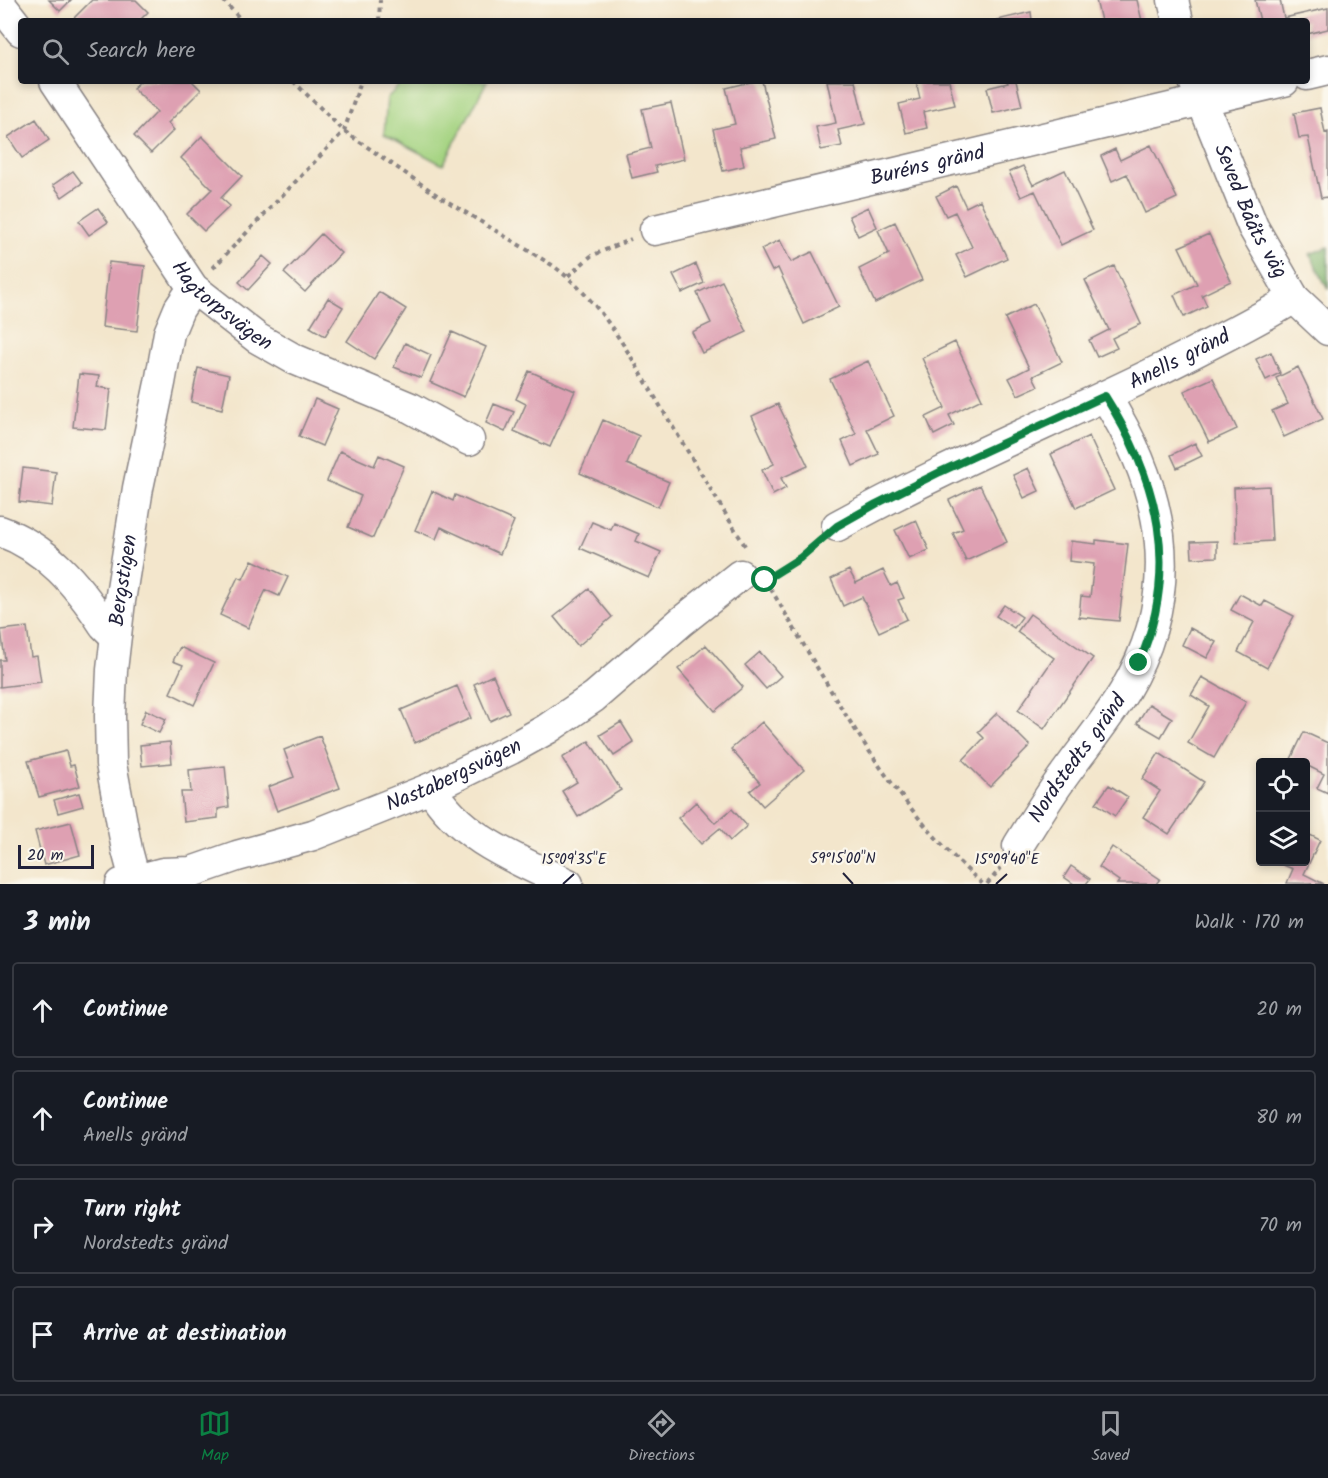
<!DOCTYPE html>
<html lang="en">
<head>
<meta charset="utf-8">
<style>
	body { margin:0; font-family:Kalam,sans-serif; background:#20242c; color:#f1f3f6 }
	.controls { position:absolute; right:18px; bottom:18px; display:grid; overflow:hidden; border-radius:6px; box-shadow:0 3px 9px #0003 }
	.controls button { width:54px; height:54px; display:grid; place-items:center; padding:0; border:0; border-bottom:2px solid #363941; background:#171b24; color:#f1f3f6; font:30px sans-serif }
	.scale { position:absolute; left:18px; bottom:15px; width:76px; box-sizing:border-box; padding-left:6px; border:3px solid #22223b; border-top:0; font-size:16px; line-height:21px; white-space:nowrap; color:#22223b; -webkit-text-stroke:4px #fbf7ec; paint-order:stroke }
	.stop { position:absolute; width:18px; height:18px; margin:-14px; border:4px solid #0b8043; border-radius:50%; background:#fff }
	.stop.end { background:#0b8043; border-color:#fff; box-shadow:0 2px 6px #0008 }
	.list { margin:0; padding:0; list-style:none }
	h2 { display:flex; justify-content:space-between; align-items:center; height:78px; margin:0; padding:0 24px; font-size:26px }
	h2 small { font-size:20px; font-weight:400; color:#9ea1a6 }
	.list li { display:grid; grid-template-columns:39px 1fr auto; gap:18px; align-items:center; box-sizing:border-box; height:96px; margin:0 12px 12px; padding:0 12px; border:2px solid #363941; border-radius:6px }
	.list b { display:block; font-size:22px; white-space:nowrap }
	.list p { margin:0; font-size:20px; white-space:nowrap; color:#9ea1a6 }
	.list em { font-size:20px; font-style:normal; color:#9ea1a6 }
	.icon { flex:none; width:33px; height:33px; fill:none; stroke:currentColor; stroke-width:2; stroke-linecap:round; stroke-linejoin:round }
	.map { position:relative; flex:none; width:1328px; height:884px; overflow:hidden }
	.search { position:absolute; background:#171b24; box-shadow:0 3px 9px #0003; left:18px; right:18px; top:18px; height:66px; display:flex; align-items:center; gap:15px; box-sizing:border-box; padding:0 21px; border-radius:6px; color:#9ea1a6; font-size:22px }
	.sheet { height:510px; background:#171b24 }
	nav { display:flex; justify-content:space-around; align-items:center; box-sizing:border-box; height:84px; border-top:2px solid #363941; background:#171b24; font-size:16px; color:#9ea1a6 }
	nav a { display:grid; justify-items:center; gap:3px }
	nav .on { color:#0b8043 }
	.map>svg:first-child { display:block }
	.green { fill:#a4d381; stroke:#637a5e; stroke-width:1.5 }
	.forest { fill:#83b56f; stroke:#526c55; stroke-width:1.5 }
	.building { fill:#dea0b2 }
	.lines { fill:none; stroke-linecap:round; stroke-linejoin:round }
	.street-casing { stroke:#8a8484; stroke-width:33 }
	.path { stroke:#8a8484; stroke-width:4; stroke-dasharray:4.5 4.5; stroke-linecap:butt }
	.street { stroke:#fff; stroke-width:30 }
	.route { stroke:#0b8043; stroke-width:8 }
	.ticks { fill:none; stroke:#22223b; stroke-width:2 }
	.labels { text-anchor:middle; dominant-baseline:central; stroke-width:4.5; stroke-linejoin:round; paint-order:stroke }
	.street-label { font-size:21px; fill:#22223b; stroke:#fbf7ec }
	.ticks-label { font-size:15px; text-anchor:middle; fill:#22223b; stroke:#fbf7ec; stroke-width:4.5; stroke-linejoin:round; paint-order:stroke }
</style>
</head>
<body>
<div class="map">
<svg width="1328" height="884" viewBox="0 0 1328 884">
	<rect width="100%" height="100%" fill="#fbf7ec"/>
	<filter id="ink" filterUnits="userSpaceOnUse"><feTurbulence type="fractalNoise" baseFrequency=".0167" numOctaves="2"/><feDisplacementMap in="SourceGraphic" scale="12" xChannelSelector="R" yChannelSelector="G"/><feConvolveMatrix kernelMatrix="1 2 1 2 8 2 1 2 1" color-interpolation-filters="sRGB"/></filter>
	<filter id="wash" filterUnits="userSpaceOnUse"><feTurbulence type="fractalNoise" baseFrequency=".008" numOctaves="4" result="noise"/><feDisplacementMap in="SourceGraphic" scale="24" xChannelSelector="R" yChannelSelector="G"/><feGaussianBlur stdDeviation="1.35" result="paint"/><feColorMatrix in="noise" values="0 0 0 0 0 0 0 0 0 0 0 0 0 0 0 0 0 1.4 0 .05"/><feComposite in="paint" operator="in"/></filter>
	<g filter="url(#wash)">
		<rect width="100%" height="100%" fill="#f3e6cc"/>
		<path class="green" d="M404 81H487L443 165 384 134 387 98Z"/>
		<path class="forest" d="M1328 247V290L1310 254Z"/>
		<g id="blocks">
			<path class="building" d="M49 0H71L60 11Z
				M92 0H136L148 12 139 21H78L74 18Z
				M1096 0H1137L1142 21H1101Z
				M1255 0H1280L1284 18 1328 8V29L1307 34V21H1260Z
				M1031 12 1032 21H997V20Z
				M141 81H192L201 90 168 123 174 130 151 153 134 136 157 112 133 88Z
				M755 81H762L776 139 740 147 744 166 723 171 713 129 735 124 726 88Z
				M827 81H855L865 124 838 130 842 146 821 150 816 127 836 123Z
				M916 81H949L955 105 923 112 927 128 906 133 899 104 920 99Z
				M1007 81H1016L1022 106 993 113 987 88 1008 83Z
				M671 103 684 159 655 166 657 172 632 178 626 154 651 148 642 109Z
				M1320 108 1325 133 1328 132V197L1321 198 1308 137 1299 138 1294 113Z
				M36 119 49 140 22 158 8 137Z
				M202 136 242 176 221 198 230 206 204 231 187 214 212 189 181 158Z
				M1151 145 1177 198 1145 213 1127 174 1112 181 1101 156 1115 149 1120 160Z
				M1023 166 1033 185 1065 170 1093 230 1061 245 1035 191 1021 197 1009 172Z
				M73 171 82 183 62 197 53 185Z
				M956 186 966 207 980 200 1007 258 967 277 956 255 972 247 955 212 946 216 936 196Z
				M868 207 877 227 858 236 849 216Z
				M98 208 108 222 89 235 79 221Z
				M895 222 922 280 875 303 859 269 889 254 878 230Z
				M321 234 341 253 305 292 284 273Z
				M1209 234 1231 281 1202 295 1207 306 1184 317 1174 295 1197 284 1179 247Z
				M780 240 791 262 812 252 839 307 804 324 778 268 772 271 761 249Z
				M263 256 272 264 248 290 239 282Z
				M109 262 145 266 137 331 102 327Z
				M696 264 704 283 682 293 673 275Z
				M1114 266 1141 324 1112 338 1117 348 1097 357 1089 340 1109 330 1085 280Z
				M722 281 747 332 702 353 692 332 711 323 697 293Z
				M379 292 406 309 374 359 347 341Z
				M328 298 343 307 325 336 310 327Z
				M1034 304 1062 362 1033 376 1038 386 1018 395 1009 378 1029 368 1005 318Z
				M452 332 486 347 464 397 430 382Z
				M955 342 982 399 949 415 954 425 934 435 926 417 945 408 922 358Z
				M405 343 431 355 421 378 394 367Z
				M1271 352 1280 373 1266 380 1256 359Z
				M868 361 894 416 867 429 879 454 853 466 842 441 856 434 830 379Z
				M1298 367 1323 419 1284 437 1272 411 1288 404 1276 378Z
				M198 368 229 375 222 409 191 402Z
				M529 371 575 391 550 447 514 431 526 404 516 399Z
				M79 374 99 376 97 387 111 389 106 430 73 427Z
				M1213 378 1237 429 1209 442 1184 391Z
				M315 399 338 409 322 446 299 436Z
				M494 404 514 412 505 432 486 423Z
				M778 404 808 466 781 478 786 488 773 495 762 470 774 464 752 416Z
				M603 420 639 436 627 464 669 482 658 507 580 473Z
				M1089 436 1114 490 1076 508 1051 454Z
				M1195 443 1202 456 1177 468 1171 455Z
				M340 451 374 466 379 455 404 466 373 538 348 527 361 496 327 481Z
				M23 468 56 472 52 506 19 502Z
				M1028 468 1039 491 1024 498 1013 475Z
				M980 485 1007 542 966 561 953 533 963 529 949 500Z
				M1269 486 1272 541 1236 543 1234 488Z
				M432 491 453 501 455 495 514 521 500 554 441 527 436 539 415 530Z
				M916 520 929 550 909 559 895 530Z
				M592 522 611 530 614 523 639 534 636 541 661 552 649 578 580 548Z
				M1096 540 1128 544 1119 621 1079 617 1081 596 1090 597 1094 564 1069 561 1071 541 1096 544Z
				M1217 541V557L1192 558 1191 542Z
				M252 560 288 577 279 596 266 590 248 628 220 615 238 577 243 579Z
				M849 570 856 583 883 570 891 586 897 583 904 598 898 600 907 619 879 632 862 597 843 606 831 579Z
				M589 589 612 617 578 646 554 617Z
				M1240 594 1262 606 1265 601 1294 616 1267 668 1238 652 1254 622 1231 610Z
				M1004 605 1022 617 1014 628 996 616Z
				M1030 614 1093 658 1044 729 1018 710 1054 658 1017 632Z
				M27 627 31 657 37 656 41 682 0 687V660H5L1 630Z
				M1190 628 1216 642 1207 658 1182 645Z
				M706 645 743 687 715 711 678 669Z
				M180 647 214 663 194 705 170 693 183 665 173 661Z
				M760 652 781 676 766 689 745 665Z
				M493 675 509 712 490 721 474 684Z
				M1202 677 1246 702 1214 758 1188 743 1209 706 1191 695Z
				M457 686 471 718 415 743 401 710Z
				M1149 704 1172 718 1161 737 1137 723Z
				M146 710 166 719 159 733 140 724Z
				M997 713 1030 746 990 787 963 760 984 738 978 732Z
				M621 722 634 743 614 756 600 735Z
				M762 722 804 770 763 806 750 791 760 783 731 749Z
				M1304 732 1328 743V793L1317 788 1324 774 1306 765V762H1300L1291 759Z
				M320 736 340 788 277 811 268 787 294 777 284 750Z
				M589 741 621 790 578 817 562 791 577 782 562 758Z
				M170 742 172 763 142 766 140 745Z
				M66 751 70 766 74 765 80 786 39 797 28 761Z
				M1159 753 1204 782 1169 834 1143 817 1160 791 1142 779Z
				M225 766 229 807 218 809V818L184 822 181 792H191L189 770Z
				M1109 785 1128 797 1115 816 1096 803Z
				M79 793 83 806 58 813 54 800Z
				M696 802 715 823 732 809 747 826 730 841 720 828 701 844 678 818Z
				M71 822 80 855 44 865 35 831Z
				M1306 833 1320 840 1304 874 1324 884 1287 883 1293 869 1276 862H1306Z
				M1112 847 1160 879 1156 884H1117L1119 881 1099 867Z
				M1071 866 1090 879 1086 884H1074L1064 877Z"/>
		</g>
	</g>
	<g filter="url(#ink)">
		<use href="#blocks" fill-opacity="0" stroke="#8a8484" stroke-width="1.5"/>
		<g class="lines">
			<g class="street-casing">
				<g id="street">
					<path d="M1173 0 1178 21"/>
					<path d="M0 4 21 31"/>
					<path d="M1307 75 1328 70"/>
					<path id="s1" d="M55 81 193 288 257 338 294 359 411 408 469 440"/>
					<path id="s2" d="M1194 81 1253 227 1294 298 1328 330"/>
					<path id="s3" d="M655 230 1284 81"/>
					<path id="s4" d="M837 526C942 468 1053 422 1161 369 1206 346 1251 325 1294 298"/>
					<path d="M0 531C47 548 77 584 104 625L110 631 116 634"/>
					<path d="M431 788C459 838 518 860 568 884"/>
					<path id="s5" d="M1018 846C1032 824 1045 802 1060 781 1081 751 1105 723 1124 692 1184 591 1166 492 1105 396"/>
					<path id="s6" d="M135 880 127 850 111 764 110 716 112 670 120 601 138 488 160 383 169 333 179 309 193 288"/>
					<path id="s7" d="M121 884 163 873 191 872 237 856 313 835 431 788 511 749 547 729 594 697 682 621 740 575"/>
				</g>
			</g>
			<path class="path" d="M223 0 242 21
				M379 21 380 0
				M293 81 344 131 437 195 552 265C602 301 631 357 662 409 690 455 718 502 747 549
				M213 268 344 131 361 81
				M568 276 591 256 631 239
				M766 579 800 558 818 542
				M766 581C830 687 888 802 983 884
				M987 884 1001 868"/>
			<use href="#street" class="street"/>
		</g>
	</g>
	<g class="lines" filter="url(#ink)">
		<path class="route" d="M765 580 800 558 837 526 876 504 940 472 1105 396C1159 481 1180 568 1139 663"/>
	</g>
	<path class="ticks" d="M843 873 853 884M563 884 574 874M996 884 1007 874"/>
	<g class="labels">
		<g class="street-label">
			<text stroke="none"><textPath href="#s3" startOffset="280">Buréns gränd</textPath></text>
			<text stroke="none"><textPath href="#s2" startOffset="142">Seved Bååts väg</textPath></text>
			<text stroke="none"><textPath href="#s1" startOffset="282">Hagtorpsvägen</textPath></text>
			<text stroke="none"><textPath href="#s4" startOffset="381">Anells gränd</textPath></text>
			<text stroke="none"><textPath href="#s6" startOffset="303">Bergstigen</textPath></text>
			<text stroke="none"><textPath href="#s5" startOffset="106">Nordstedts gränd</textPath></text>
			<text stroke="none"><textPath href="#s7" startOffset="352">Nastabergsvägen</textPath></text>
		</g>
	</g>
	<g class="ticks-label">
		<text x="843" y="863">59°15'00"N</text>
		<text x="574" y="864">15°09'35"E</text>
		<text x="1007" y="864">15°09'40"E</text>
	</g>
</svg>
<div class="controls">
<button><svg class="icon" aria-label="locate" viewBox="0 0 24 24"><circle cx="12" cy="12" r="6"/><path d="M12 2v4M12 18v4M2 12h4M18 12h4"/></svg></button>
<button><svg class="icon" aria-label="layers" viewBox="0 0 24 24"><path d="M12 4l9 5-9 5-9-5zM3 14l9 5 9-5"/></svg></button>
</div>
<div class="scale">20 m</div>
<div class="stop" style="left:765px;top:580px"></div>
<div class="stop end" style="left:1139px;top:663px"></div>
<div class="search"><svg class="icon" aria-label="search" viewBox="0 0 24 24"><circle cx="10" cy="10" r="6"/><path d="M15 15l6 6"/></svg>Search here</div>
</div>
<section class="sheet">
<h2>3 min<small>Walk · 170 m</small></h2>
<ul class="list">
<li><svg class="icon" aria-label="ahead" viewBox="0 0 24 24"><path d="M12 20V5M6 11l6-6 6 6"/></svg><div><b>Continue</b></div><em>20 m</em></li>
<li><svg class="icon" aria-label="ahead" viewBox="0 0 24 24"><path d="M12 20V5M6 11l6-6 6 6"/></svg><div><b>Continue</b><p>Anells gränd</p></div><em>80 m</em></li>
<li><svg class="icon" aria-label="right" viewBox="0 0 24 24"><path d="M7 20v-9h11M14 6l5 5-5 5"/></svg><div><b>Turn right</b><p>Nordstedts gränd</p></div><em>70 m</em></li>
<li><svg class="icon" aria-label="arrive" viewBox="0 0 24 24"><path d="M6 21V4h12l-3 4 3 4H6"/></svg><div><b>Arrive at destination</b></div></li>
</ul>
</section>
<nav>
<a class="on"><svg class="icon" aria-label="map" viewBox="0 0 24 24"><path d="M3 6l6-2 6 2 6-2v14l-6 2-6-2-6 2zM9 4v14M15 6v14"/></svg>Map</a>
<a><svg class="icon" aria-label="directions" viewBox="0 0 24 24"><path d="M12 3l9 9-9 9-9-9zM9 14v-3h6M13 9l2 2-2 2"/></svg>Directions</a>
<a><svg class="icon" aria-label="saved" viewBox="0 0 24 24"><path d="M7 4h10v16l-5-4-5 4z"/></svg>Saved</a>
</nav>
</body>
</html>
